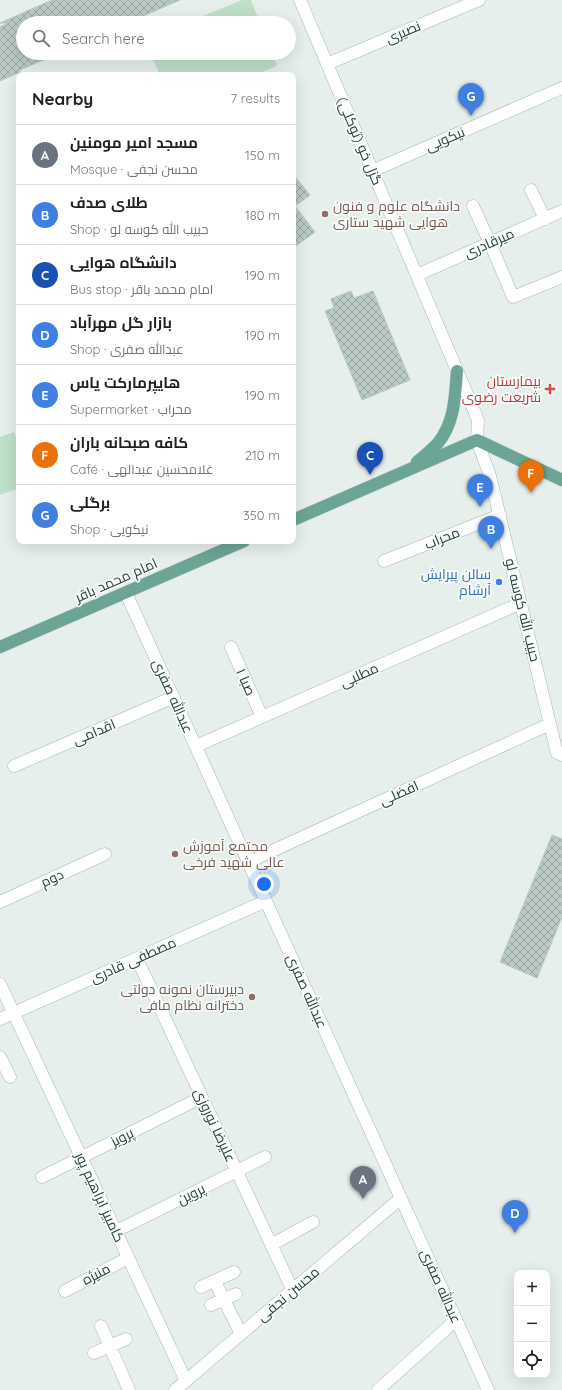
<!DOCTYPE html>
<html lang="en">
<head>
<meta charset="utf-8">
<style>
	body { margin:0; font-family:Quicksand,Cairo,sans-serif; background:#f2f2f2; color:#202124 }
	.controls { position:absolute; right:12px; bottom:12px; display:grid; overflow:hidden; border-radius:8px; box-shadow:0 4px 16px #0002 }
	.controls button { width:36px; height:36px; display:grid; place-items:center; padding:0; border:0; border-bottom:1px solid #e0e0e0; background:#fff; color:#202124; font:20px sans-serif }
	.you { position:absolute; left:264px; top:884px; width:14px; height:14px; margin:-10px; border:3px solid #fff; border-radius:50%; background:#1a73e8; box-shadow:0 0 0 6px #1a73e833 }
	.badge { display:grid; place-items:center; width:26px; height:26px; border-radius:50%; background:#0f766e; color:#fff; font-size:13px; font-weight:700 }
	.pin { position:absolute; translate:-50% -33px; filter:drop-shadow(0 1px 2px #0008) }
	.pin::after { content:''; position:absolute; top:21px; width:14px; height:12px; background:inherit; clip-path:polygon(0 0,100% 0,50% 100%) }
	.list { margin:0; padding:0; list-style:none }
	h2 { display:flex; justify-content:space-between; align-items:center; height:52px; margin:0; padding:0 16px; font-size:17px }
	h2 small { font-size:13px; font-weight:400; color:#757577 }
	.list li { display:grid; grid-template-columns:26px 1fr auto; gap:12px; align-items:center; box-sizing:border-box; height:60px; padding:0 16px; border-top:1px solid #e0e0e0 }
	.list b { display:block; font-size:15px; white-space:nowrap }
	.list p { margin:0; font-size:13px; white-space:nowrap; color:#757577 }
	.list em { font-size:13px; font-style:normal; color:#757577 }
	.icon { flex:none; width:22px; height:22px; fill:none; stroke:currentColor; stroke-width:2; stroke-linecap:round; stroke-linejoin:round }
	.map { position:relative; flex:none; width:562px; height:1390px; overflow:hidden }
	.search { position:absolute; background:#fff; box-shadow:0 4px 16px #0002; left:16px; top:16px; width:280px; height:44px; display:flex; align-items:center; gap:10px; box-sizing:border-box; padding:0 14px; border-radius:22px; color:#757577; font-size:15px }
	.panel { position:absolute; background:#fff; box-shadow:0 4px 16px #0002; left:16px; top:72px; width:280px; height:472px; border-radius:8px }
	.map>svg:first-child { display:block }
	.pitch { fill:#bfe0c8 }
	.building { fill:url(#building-cross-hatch); stroke:#b8c9c2 }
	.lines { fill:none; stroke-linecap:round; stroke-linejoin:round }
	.minor-casing { stroke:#a8b8b2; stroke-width:13 }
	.major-casing { stroke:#c2cac8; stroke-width:13 }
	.minor { stroke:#fff; stroke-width:12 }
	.major { stroke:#6aa596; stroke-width:12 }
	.education-dot { fill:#8d6e63; stroke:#f7fbf9; stroke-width:1.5 }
	.health-dot { fill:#e0444e; stroke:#f7fbf9; stroke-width:1.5 }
	.shop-dot { fill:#3f7fe0; stroke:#f7fbf9; stroke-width:1.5 }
	.labels { text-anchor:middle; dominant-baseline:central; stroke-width:3.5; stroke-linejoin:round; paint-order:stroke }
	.street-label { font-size:14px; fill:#24423a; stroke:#f7fbf9 }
	.education-label { font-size:14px; fill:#785e54; stroke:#f7fbf9; text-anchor:start }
	.health-label { font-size:14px; fill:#be3a42; stroke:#f7fbf9; text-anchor:end }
	.shop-label { font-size:14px; fill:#366cbe; stroke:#f7fbf9; text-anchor:end }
</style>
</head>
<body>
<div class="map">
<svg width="562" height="1390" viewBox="0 0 562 1390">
	<defs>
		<pattern id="building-cross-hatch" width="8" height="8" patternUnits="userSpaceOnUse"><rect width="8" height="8" fill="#bbcac4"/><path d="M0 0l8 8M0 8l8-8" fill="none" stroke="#98a6a0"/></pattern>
	</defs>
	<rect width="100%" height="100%" fill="#e6efeb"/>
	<path class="pitch" d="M242 0H251L260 23H186Z
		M150 53H272L277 66 255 75H160Z
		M14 432 19 446V488L0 495V437Z"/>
	<path class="building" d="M52 0H180L127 23H23V53H59L20 70V72L0 81V27L8 23H0Z
		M293 174 310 195 295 206 315 232 293 248Z
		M351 291 354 298 373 291 410 380 362 400 325 311 334 308 331 299Z
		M552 835 562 839V917L537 978 500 962Z"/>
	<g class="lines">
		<g class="minor-casing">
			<path id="minor" d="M300 0 478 420 477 440 490 476 557 753 562 755
				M327 64 479 0
				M372 171 562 88
				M531 190 545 219
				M473 206 490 243 513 297 562 277
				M417 275 562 211
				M384 561 500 515
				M126 593 488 1390
				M231 647 262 717
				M196 746 521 603
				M14 766 174 697
				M248 862 550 724
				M0 902 105 854
				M137 959 293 1291
				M0 984 186 1381
				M0 1019 266 901
				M0 1057 10 1077
				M42 1177 202 1097
				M116 1231 265 1157
				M271 1245 313 1222
				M215 1282 241 1334
				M201 1287 234 1272
				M65 1291 128 1258
				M211 1305 236 1294
				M101 1326 129 1390
				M94 1353 126 1339
				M175 1390 401 1198
				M378 1390 456 1320"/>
		</g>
		<g class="major-casing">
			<path id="major" d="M417 462C424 456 432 450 438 443 455 422 455 396 457 371
				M293 520 477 440 562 480
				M0 647 244 541"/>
		</g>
		<use href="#minor" class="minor"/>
		<use href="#major" class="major"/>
	</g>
	<g class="education-dot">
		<circle cx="325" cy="214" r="4"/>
		<circle cx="175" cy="854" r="4"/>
		<circle cx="252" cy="997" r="4"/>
	</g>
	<path class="health-dot" d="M548 383h4v4h4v4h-4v4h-4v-4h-4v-4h4z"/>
	<circle class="shop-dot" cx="499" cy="582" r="4"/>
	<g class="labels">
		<g class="street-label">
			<text transform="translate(403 32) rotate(-23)">نصیری</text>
			<text transform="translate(445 139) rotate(-23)">نیکویی</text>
			<text transform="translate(360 141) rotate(67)">گزل خو (توکلی)</text>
			<text transform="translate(489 243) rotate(-24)">میرقادری</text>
			<text transform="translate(442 538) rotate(-22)">محراب</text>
			<text transform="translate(116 580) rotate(-24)">امام محمد باقر</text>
			<text transform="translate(523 610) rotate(76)">حبیب الله کوسه لو</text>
			<text transform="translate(359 675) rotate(-24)">مطلبی</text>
			<text transform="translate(246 682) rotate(66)">صبا ۱</text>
			<text transform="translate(173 696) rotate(66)">عبدالله صفری</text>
			<text transform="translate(94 732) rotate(-23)">اقدامی</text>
			<text transform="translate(399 793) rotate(-24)">افضلی</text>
			<text transform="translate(52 878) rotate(-25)">دوم</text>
			<text transform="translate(133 960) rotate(-24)">مصطفی قادری</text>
			<text transform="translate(307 991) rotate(66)">عبدالله صفری</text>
			<text transform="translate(215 1125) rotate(65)">علیرضا نوروزی</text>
			<text transform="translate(122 1137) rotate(-27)">پرویز</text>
			<text transform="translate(191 1194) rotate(-27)">پروین</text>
			<text transform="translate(100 1197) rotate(65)">کامبیز ابراهیم پور</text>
			<text transform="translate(96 1274) rotate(-28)">منیژه</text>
			<text transform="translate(441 1286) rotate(66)">عبدالله صفری</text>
			<text transform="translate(288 1294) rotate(-40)">محسن نجفی</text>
		</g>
		<g class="education-label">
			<text x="333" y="206">دانشگاه علوم و فنون<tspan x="333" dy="16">هوایی شهید ستاری</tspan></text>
			<text x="183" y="846">مجتمع آموزش<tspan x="183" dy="16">عالی شهید فرخی</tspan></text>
			<text x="244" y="989" text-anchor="end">دبیرستان نمونه دولتی<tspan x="244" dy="16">دخترانه نظام مافی</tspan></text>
		</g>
		<g class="health-label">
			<text x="541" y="381">بیمارستان<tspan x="541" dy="16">شریعت رضوی</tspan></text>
		</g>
		<g class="shop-label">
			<text x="491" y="574">سالن پیرایش<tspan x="491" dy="16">آرشام</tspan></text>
		</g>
	</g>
</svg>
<div class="controls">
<button>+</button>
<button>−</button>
<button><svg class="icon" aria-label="locate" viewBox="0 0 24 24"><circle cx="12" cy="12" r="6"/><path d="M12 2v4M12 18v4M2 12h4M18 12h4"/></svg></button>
</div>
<div class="you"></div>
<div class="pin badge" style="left:363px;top:1199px;background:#6b7280">A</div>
<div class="pin badge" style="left:491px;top:549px;background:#3f7fe0">B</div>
<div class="pin badge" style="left:370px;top:475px;background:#1a4fb4">C</div>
<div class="pin badge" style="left:515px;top:1233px;background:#3f7fe0">D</div>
<div class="pin badge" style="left:480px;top:507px;background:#3f7fe0">E</div>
<div class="pin badge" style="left:531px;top:493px;background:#e8710a">F</div>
<div class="pin badge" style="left:471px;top:116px;background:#3f7fe0">G</div>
<div class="search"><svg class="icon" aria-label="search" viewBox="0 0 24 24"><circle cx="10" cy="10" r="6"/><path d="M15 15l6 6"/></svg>Search here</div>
<section class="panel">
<h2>Nearby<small>7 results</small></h2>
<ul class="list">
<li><span class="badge" style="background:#6b7280">A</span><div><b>مسجد امیر مومنین</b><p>Mosque · محسن نجفی</p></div><em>150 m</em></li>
<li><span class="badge" style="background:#3f7fe0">B</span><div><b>طلای صدف</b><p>Shop · حبیب الله کوسه لو</p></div><em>180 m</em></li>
<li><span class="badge" style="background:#1a4fb4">C</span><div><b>دانشگاه هوایی</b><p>Bus stop · امام محمد باقر</p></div><em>190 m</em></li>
<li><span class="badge" style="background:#3f7fe0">D</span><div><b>بازار گل مهرآباد</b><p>Shop · عبدالله صفری</p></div><em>190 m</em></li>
<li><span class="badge" style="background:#3f7fe0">E</span><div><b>هایپرمارکت یاس</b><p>Supermarket · محراب</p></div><em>190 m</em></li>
<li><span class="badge" style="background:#e8710a">F</span><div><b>کافه صبحانه باران</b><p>Café · غلامحسین عبدالهی</p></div><em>210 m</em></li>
<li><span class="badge" style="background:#3f7fe0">G</span><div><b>برگلی</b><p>Shop · نیکویی</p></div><em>350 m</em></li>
</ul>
</section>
</div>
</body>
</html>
